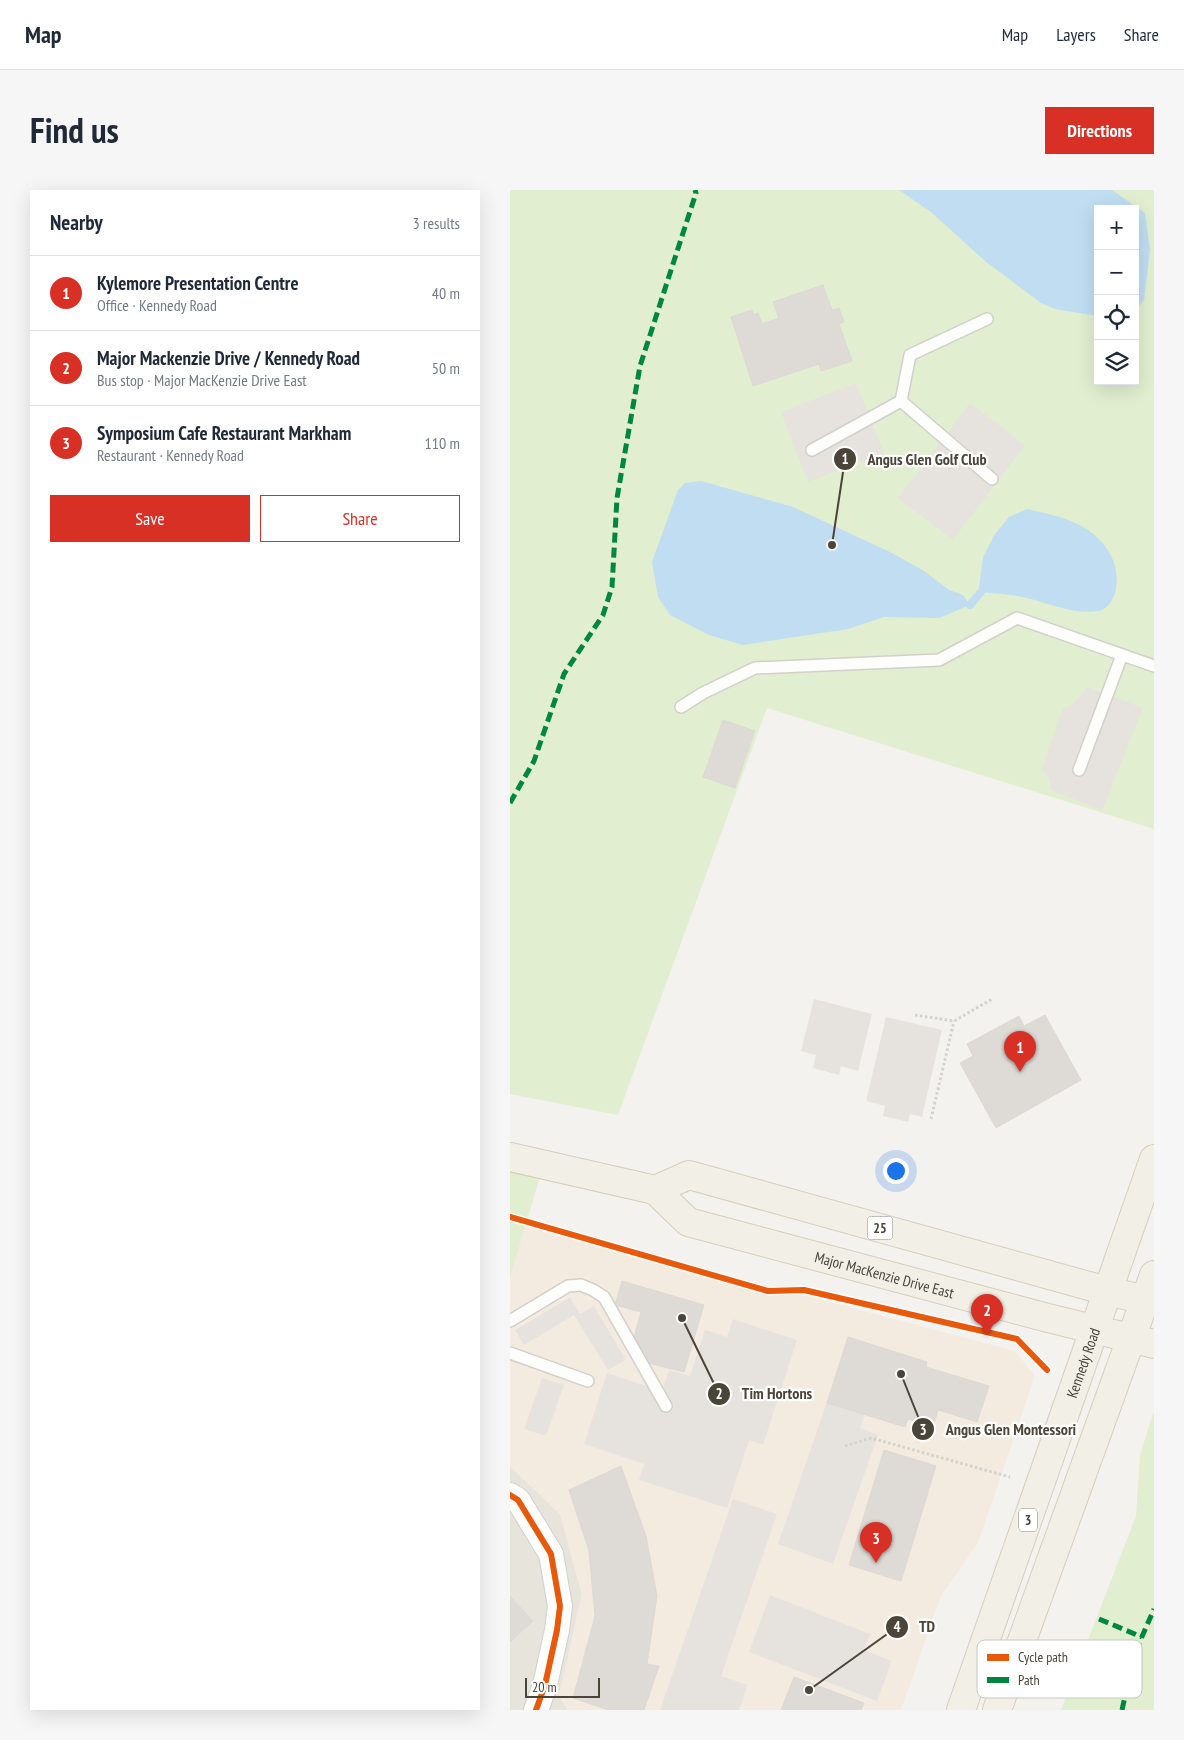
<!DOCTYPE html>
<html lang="en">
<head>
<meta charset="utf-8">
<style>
	body { margin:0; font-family:"PT Sans Narrow",sans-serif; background:#f6f6f7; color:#1f2937 }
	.controls { position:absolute; right:15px; top:15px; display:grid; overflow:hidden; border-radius:0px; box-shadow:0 5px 20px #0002 }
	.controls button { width:45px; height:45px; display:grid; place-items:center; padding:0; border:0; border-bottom:1px solid #e0e1e3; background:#fff; color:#1f2937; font:25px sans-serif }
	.scale { position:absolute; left:15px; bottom:12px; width:75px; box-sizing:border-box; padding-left:5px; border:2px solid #4b4439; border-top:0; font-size:14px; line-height:18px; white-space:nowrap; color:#4b4439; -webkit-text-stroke:4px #fff; paint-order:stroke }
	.you { position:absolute; left:385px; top:980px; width:18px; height:18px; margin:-12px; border:4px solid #fff; border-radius:50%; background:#1a73e8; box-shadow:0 0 0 8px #1a73e833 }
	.badge { display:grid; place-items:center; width:32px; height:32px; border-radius:50%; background:#d93025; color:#fff; font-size:16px; font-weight:700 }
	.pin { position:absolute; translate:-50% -41px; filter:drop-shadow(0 1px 2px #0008) }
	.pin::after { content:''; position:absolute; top:26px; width:18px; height:15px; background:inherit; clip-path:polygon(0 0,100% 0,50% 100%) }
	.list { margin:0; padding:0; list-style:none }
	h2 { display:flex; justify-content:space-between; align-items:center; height:65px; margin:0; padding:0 20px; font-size:21px }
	h2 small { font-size:16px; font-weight:400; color:#747a83 }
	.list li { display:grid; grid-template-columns:32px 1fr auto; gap:15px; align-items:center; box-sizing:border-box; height:75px; padding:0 20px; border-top:1px solid #e0e1e3 }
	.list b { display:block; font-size:19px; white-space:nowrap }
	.list p { margin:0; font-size:16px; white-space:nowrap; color:#747a83 }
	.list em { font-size:16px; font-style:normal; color:#747a83 }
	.actions { display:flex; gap:10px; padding:15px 20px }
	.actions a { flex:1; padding:11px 0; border:1px solid #d93025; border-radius:0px; text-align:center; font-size:18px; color:#d93025 }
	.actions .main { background:#d93025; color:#fff }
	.icon { flex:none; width:28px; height:28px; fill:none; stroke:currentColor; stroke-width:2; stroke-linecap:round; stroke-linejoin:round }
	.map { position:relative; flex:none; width:644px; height:1520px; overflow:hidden; border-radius:0px }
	header { display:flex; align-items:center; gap:30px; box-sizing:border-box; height:70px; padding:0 25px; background:#fff; border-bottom:1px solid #e0e1e3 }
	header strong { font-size:24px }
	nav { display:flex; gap:28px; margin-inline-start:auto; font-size:18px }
	.intro { display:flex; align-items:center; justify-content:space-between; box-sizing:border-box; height:120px; padding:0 30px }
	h1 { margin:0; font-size:35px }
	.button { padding:12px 22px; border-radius:0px; background:#d93025; color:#fff; font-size:18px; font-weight:700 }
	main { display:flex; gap:30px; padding:0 30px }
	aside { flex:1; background:#fff; border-radius:0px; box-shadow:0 5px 20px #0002 }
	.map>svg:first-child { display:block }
	.residential { fill:#e7e4dc }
	.commercial { fill:#f3ebdf }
	.green { fill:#e1eecf; fill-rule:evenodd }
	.parking { fill:#e6e3df }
	.water { fill:#c0ddf1 }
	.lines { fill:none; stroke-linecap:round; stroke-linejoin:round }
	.stream { stroke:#c0ddf1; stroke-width:8 }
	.building { fill:#dedbd6; stroke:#dcd9d4 }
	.service-casing { stroke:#d2d0cb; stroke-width:14 }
	.minor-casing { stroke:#d2d0cb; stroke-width:26 }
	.primary-casing { stroke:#d6cebb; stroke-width:30 }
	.path { stroke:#d3d2cc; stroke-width:3; stroke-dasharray:2.5 2.5; stroke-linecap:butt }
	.service { stroke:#fdfdfc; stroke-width:11 }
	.minor { stroke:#fdfdfc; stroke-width:24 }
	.primary { stroke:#f2efe6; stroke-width:28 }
	.quiet { stroke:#00873e; stroke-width:5; stroke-dasharray:10 5; stroke-linecap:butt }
	.cycleway-casing { stroke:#fff; stroke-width:9 }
	.cycleway { stroke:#e8590c; stroke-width:6 }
	.labels { text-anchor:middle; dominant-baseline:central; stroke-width:4.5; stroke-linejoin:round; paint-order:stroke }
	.shield { fill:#fff; stroke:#817c74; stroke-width:1 }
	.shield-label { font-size:14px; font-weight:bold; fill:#4b4439 }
	.street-label { font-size:15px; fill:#4b4439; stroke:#fff }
	.key { fill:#fff; stroke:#c9c7c4; stroke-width:1 }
	.key-label { font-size:14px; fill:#4b4439 }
	.leader { fill:none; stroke:#4b4439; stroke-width:2 }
	.callout-dot { fill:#4b4439; stroke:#fff; stroke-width:2 }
	.mark-label { font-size:15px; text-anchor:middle; font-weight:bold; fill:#fff }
	.callout-label { font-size:16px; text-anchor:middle; font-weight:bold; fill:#4b4439; stroke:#fff; stroke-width:4.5; stroke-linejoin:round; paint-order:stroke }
</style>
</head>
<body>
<header>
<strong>Map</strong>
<nav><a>Map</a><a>Layers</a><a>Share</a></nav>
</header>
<div class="intro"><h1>Find us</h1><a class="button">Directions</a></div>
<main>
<aside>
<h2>Nearby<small>3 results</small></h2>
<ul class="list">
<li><span class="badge">1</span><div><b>Kylemore Presentation Centre</b><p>Office · Kennedy Road</p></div><em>40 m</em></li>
<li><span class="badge">2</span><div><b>Major Mackenzie Drive / Kennedy Road</b><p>Bus stop · Major MacKenzie Drive East</p></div><em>50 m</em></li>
<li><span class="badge">3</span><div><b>Symposium Cafe Restaurant Markham</b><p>Restaurant · Kennedy Road</p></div><em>110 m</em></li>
</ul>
<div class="actions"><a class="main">Save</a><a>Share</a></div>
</aside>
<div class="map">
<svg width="644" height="1520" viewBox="0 0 644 1520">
	<rect width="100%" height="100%" fill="#f4f2ee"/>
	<path class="residential" d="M0 1276 50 1324 72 1404 49 1506 58 1520H0Z"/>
	<path class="commercial" d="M15 1031 505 1161 525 1186 468 1353 431 1406 391 1520H58L49 1506 72 1404 50 1324 0 1276V1035Z"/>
	<path class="green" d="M0 0H644V639L257 518 108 925 0 904ZM588 19H625V191H588Z
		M0 959 36 967 0 1087Z
		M644 1222V1520H551L626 1326 630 1266 642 1226Z"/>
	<path class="parking" d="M346 193 374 263 298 292 271 222Z
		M460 213 515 255 443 350 388 308Z
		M577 497 633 518 592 620 541 600 539 588 532 580 553 518 563 515Z
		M304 809 362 824 348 881 331 876 329 885 303 878 306 865 291 861Z
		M376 827 432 840 412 927 400 924 398 932 373 926 375 916 356 911Z
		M60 1107 70 1124 84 1116 116 1170 98 1180 64 1125 14 1155 5 1140Z
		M223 1129 287 1150 253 1255 239 1250 217 1318 129 1290 134 1274 74 1254 97 1183 152 1201 159 1180 180 1186 195 1140 217 1147Z
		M32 1188 54 1195 36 1246 14 1239Z
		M318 1209 355 1222 350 1238 368 1245 323 1374 268 1354Z
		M223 1309 267 1324 211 1486 238 1495 229 1520H150Z
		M260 1405 360 1444 354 1460 382 1471 367 1511 239 1462Z"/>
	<path class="water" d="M389 0H602L635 23 640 60 634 110 625 121V19H588V126L545 119 531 113 475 71 421 22Z
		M191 291 283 317 382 363 414 381 439 400 453 405 460 415 429 428 374 427 338 439 233 455 199 445 160 425 148 407 142 372 168 300 175 293Z
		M517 319C533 323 551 326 565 333 591 344 611 369 606 399 604 409 598 419 588 421 565 425 538 413 517 408 502 404 486 404 471 402L469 398 473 367 485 344 499 327Z"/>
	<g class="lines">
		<path class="stream" d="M460 415 471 402"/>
	</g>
	<path class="building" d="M313 95 322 120 329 118 334 132 329 134 342 171 311 181 309 174 243 196 221 127 242 120 243 125 248 123 252 134 269 128 263 112Z
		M213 530 245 541 225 598 193 587Z
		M535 825 571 890 486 938 450 873 463 866 457 854 509 826 514 836Z
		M112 1091 194 1115 174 1182 134 1172 124 1147 131 1122 105 1115Z
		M338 1147 417 1172 416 1177 479 1196 467 1232 428 1220 423 1237 398 1229 395 1237 317 1213Z
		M374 1260 426 1276 391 1391 339 1375Z
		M111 1276 136 1346 147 1406 137 1474 149 1476 134 1520H99L63 1508 85 1426 79 1361 59 1300Z
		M0 1406 23 1431 0 1452Z
		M284 1487 354 1513 351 1520H271Z"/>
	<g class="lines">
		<g class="service-casing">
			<path id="service" d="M391 211 482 289
				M302 260 391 211 400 165 477 129
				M171 517 193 503 245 478 429 470 507 428 644 476
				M569 580 612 465
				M0 1131 58 1096 71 1095 83 1100 94 1107 156 1216
				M0 1163 78 1191"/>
		</g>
		<g class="minor-casing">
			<path id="minor" d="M0 1305 8 1310 41 1364 50 1416 47 1440 35 1495 26 1520"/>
		</g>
		<g class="primary-casing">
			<g id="primary">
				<path id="s1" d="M0 967 145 1000 178 1032 538 1128 644 1154"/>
				<path d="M145 1000 179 985 597 1101 644 1112"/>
				<path id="s2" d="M451 1520 644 969"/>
				<path d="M487 1520 644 1085"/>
			</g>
		</g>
		<path class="path" d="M405 825 444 831 482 809
			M421 929 444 831
			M335 1256 361 1248 500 1287"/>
		<use href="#service" class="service"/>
		<use href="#minor" class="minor"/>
		<use href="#primary" class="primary"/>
		<path class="quiet" d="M0 613 24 571 54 484 93 425 102 397 107 308 130 176 186 3 185 0
			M589 1429 632 1447
			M612 1520 624 1465 644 1419"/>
		<g class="cycleway-casing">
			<path id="cycleway" d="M0 1027 258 1101 294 1100 507 1149 537 1180
				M0 1305 8 1310 41 1364 50 1416 47 1440 35 1495 26 1520"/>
		</g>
		<use href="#cycleway" class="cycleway"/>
	</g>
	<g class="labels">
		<g class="shield">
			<rect x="357.5" y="1026.5" width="25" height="23" rx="4"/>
			<rect x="509" y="1318.5" width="18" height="23" rx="4"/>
		</g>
		<g class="shield-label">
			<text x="370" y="1038">25</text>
			<text x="518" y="1330">3</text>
		</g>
		<g class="street-label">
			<text stroke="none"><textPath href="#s1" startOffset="398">Major MacKenzie Drive East</textPath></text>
			<text stroke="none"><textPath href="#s2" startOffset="368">Kennedy Road</textPath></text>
		</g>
	</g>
	<rect x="467" y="1450" width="165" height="58" rx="8" class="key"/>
	<rect x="477" y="1464" width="22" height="7" fill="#e8590c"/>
	<rect x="477" y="1487" width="22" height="6" fill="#00873e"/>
	<g class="key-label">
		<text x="508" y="1472">Cycle path</text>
		<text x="508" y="1495">Path</text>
	</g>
	<path class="leader" d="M322 355L335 269M172 1128L209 1204M391 1184L413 1239M299 1500L387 1437"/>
	<g class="callout-dot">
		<circle cx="322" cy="355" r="5"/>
		<circle cx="172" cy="1128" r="5"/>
		<circle cx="391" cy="1184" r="5"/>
		<circle cx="299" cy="1500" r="5"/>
		<circle cx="335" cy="269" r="12"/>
		<circle cx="209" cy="1204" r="12"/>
		<circle cx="413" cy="1239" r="12"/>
		<circle cx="387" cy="1437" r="12"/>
	</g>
	<g class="mark-label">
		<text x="335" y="274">1</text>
		<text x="209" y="1209">2</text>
		<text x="413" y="1245">3</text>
		<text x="387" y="1442">4</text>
	</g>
	<g class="callout-label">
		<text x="417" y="275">Angus Glen Golf Club</text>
		<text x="267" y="1209">Tim Hortons</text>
		<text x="501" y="1245">Angus Glen Montessori</text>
		<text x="417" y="1442">TD</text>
	</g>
</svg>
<div class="controls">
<button>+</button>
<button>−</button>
<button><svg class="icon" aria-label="locate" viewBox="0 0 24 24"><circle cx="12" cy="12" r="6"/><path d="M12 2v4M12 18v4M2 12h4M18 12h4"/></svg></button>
<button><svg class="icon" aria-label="layers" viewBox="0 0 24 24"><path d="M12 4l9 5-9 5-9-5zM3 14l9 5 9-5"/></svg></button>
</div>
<div class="scale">20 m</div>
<div class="you"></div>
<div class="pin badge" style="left:510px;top:882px">1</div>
<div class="pin badge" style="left:477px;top:1145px">2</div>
<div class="pin badge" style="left:366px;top:1373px">3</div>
</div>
</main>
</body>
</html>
